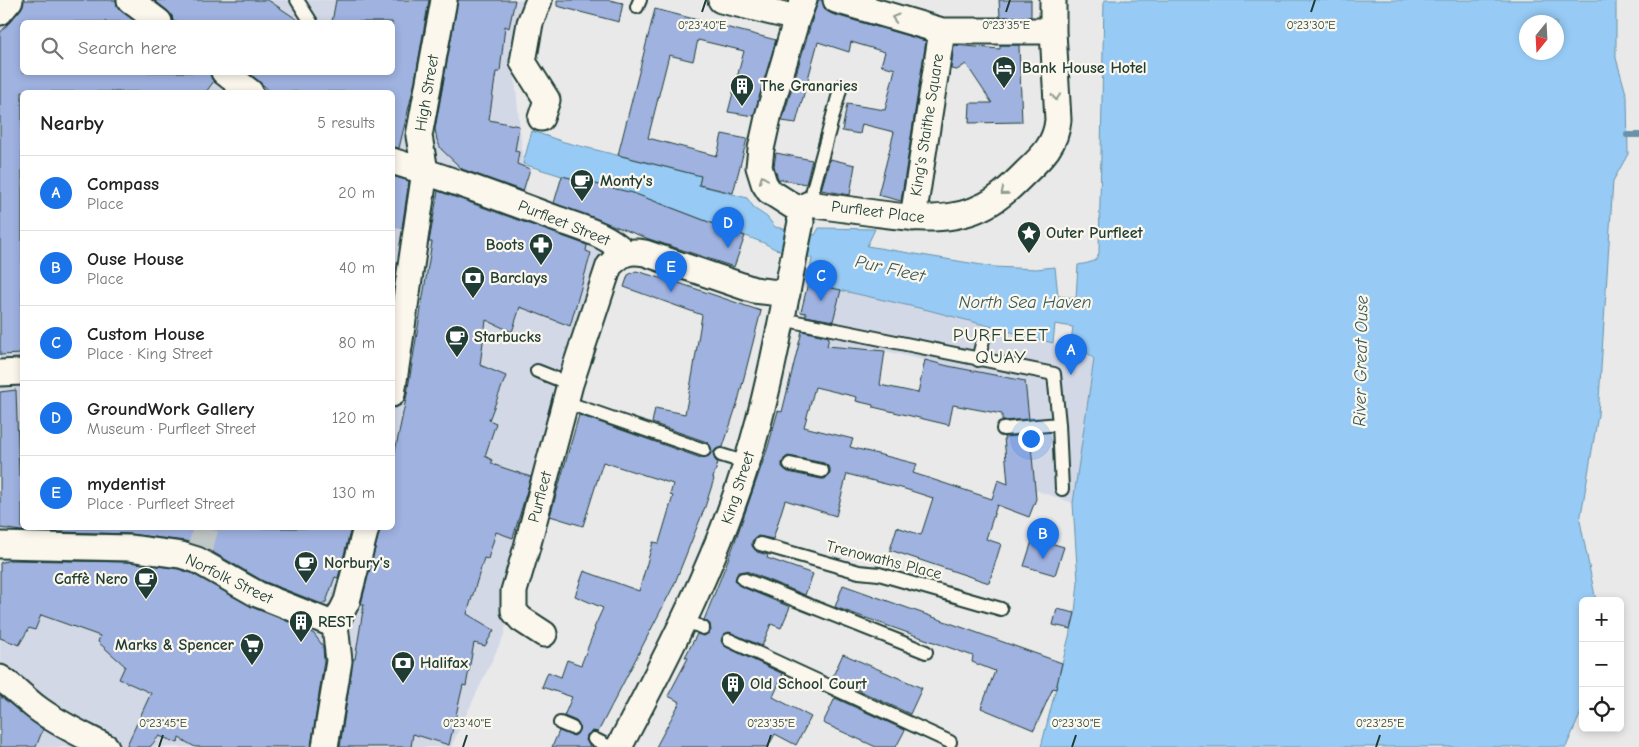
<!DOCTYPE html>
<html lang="en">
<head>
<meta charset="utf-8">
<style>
	body { margin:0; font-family:"Comic Neue",sans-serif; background:#f6f6f6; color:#222 }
	.controls { position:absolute; right:15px; bottom:15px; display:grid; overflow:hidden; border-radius:8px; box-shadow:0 2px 8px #0003 }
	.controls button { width:45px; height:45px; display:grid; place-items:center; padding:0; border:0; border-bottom:1px solid #e0e0e0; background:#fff; color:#222; font:25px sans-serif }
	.compass { position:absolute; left:1519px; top:15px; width:45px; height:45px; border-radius:50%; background:#fff; box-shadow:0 2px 8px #0003; rotate:198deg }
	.you { position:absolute; left:1030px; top:438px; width:18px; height:18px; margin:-12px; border:4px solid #fff; border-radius:50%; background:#1a73e8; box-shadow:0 0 0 8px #1a73e833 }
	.badge { display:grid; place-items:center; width:32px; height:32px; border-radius:50%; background:#1a73e8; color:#fff; font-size:16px; font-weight:700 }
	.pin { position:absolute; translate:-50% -41px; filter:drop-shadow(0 1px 2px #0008) }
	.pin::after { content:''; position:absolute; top:26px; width:18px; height:15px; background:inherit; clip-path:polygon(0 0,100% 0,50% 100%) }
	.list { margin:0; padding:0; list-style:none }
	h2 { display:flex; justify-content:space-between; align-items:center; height:65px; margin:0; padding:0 20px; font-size:21px }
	h2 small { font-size:16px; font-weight:400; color:#767676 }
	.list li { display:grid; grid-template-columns:32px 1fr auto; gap:15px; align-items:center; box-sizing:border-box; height:75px; padding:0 20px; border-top:1px solid #e0e0e0 }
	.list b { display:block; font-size:19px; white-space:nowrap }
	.list p { margin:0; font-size:16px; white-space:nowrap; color:#767676 }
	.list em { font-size:16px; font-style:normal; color:#767676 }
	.icon { flex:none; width:28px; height:28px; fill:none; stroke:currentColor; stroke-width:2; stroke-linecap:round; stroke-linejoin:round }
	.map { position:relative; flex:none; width:1639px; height:747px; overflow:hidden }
	.search { position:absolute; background:#fff; box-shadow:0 2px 8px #0003; left:20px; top:20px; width:375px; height:55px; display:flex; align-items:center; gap:12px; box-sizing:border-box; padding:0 18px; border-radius:8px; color:#767676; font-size:19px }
	.panel { position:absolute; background:#fff; box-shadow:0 2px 8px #0003; left:20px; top:90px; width:375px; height:440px; border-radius:8px }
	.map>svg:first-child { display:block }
	.built { fill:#d3d8e7; fill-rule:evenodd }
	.water { fill:#97cbf5; stroke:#6792a8; fill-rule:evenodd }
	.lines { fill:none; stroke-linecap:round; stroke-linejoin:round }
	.stream { stroke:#6792a8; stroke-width:6 }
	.building { fill:#9fb2e0; stroke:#1f3d34; fill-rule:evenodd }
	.street-tunnel { stroke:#c1c7c6; stroke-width:25; stroke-dasharray:25 12; stroke-linecap:butt }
	.lane-casing { stroke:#1f3d34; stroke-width:16 }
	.street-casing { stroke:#1f3d34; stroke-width:29 }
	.lane { stroke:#fbf7ec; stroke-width:12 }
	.street { stroke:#fbf7ec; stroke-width:25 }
	.oneway { stroke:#8d9a90 }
	.ticks { fill:none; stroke:#1f3d34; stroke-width:2 }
	.labels { text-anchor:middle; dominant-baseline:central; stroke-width:4.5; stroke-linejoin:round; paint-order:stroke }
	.poi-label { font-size:16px; font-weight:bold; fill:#1f3d34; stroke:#fbf7ec; text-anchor:start }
	.street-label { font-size:16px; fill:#1f3d34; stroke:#fbf7ec }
	.water-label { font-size:18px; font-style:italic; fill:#37595b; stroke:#fbf7ec }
	.quarter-label { font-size:19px; letter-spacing:1px; fill:#1f3d34; stroke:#fbf7ec }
	.ticks-label { font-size:12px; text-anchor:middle; fill:#1f3d34; stroke:#fbf7ec; stroke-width:4.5; stroke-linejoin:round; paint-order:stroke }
</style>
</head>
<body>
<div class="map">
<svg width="1639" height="747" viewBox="0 0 1639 747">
	<rect width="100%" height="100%" fill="#e9e9ea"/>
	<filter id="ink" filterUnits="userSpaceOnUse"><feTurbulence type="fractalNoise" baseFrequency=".02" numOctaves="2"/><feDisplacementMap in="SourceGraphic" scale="10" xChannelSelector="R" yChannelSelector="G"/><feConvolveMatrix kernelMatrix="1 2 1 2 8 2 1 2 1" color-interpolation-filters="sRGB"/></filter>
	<g filter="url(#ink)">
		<path class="built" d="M0 0H548L515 78 527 201 604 245 605 259 525 537 504 635 451 747H0ZM22 22H392V72H22ZM22 92H392V528H22Z
			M841 290 928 310 1053 343 1092 356 1094 359 1073 503 1035 490 1025 381 948 366 885 351 838 347 800 338 801 312 833 319Z"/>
		<path class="water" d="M1104 0H1616V58L1627 97 1628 154 1613 181 1598 415 1580 521 1596 601H1583V708L1566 747H1041L1075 613 1078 582 1073 503 1094 359 1089 354 1070 349 1073 327 1055 324 1053 343 928 310 808 283 812 258 775 249 764 243 633 193 562 176 523 164 532 131 564 142 701 176 699 185 747 198 755 209 767 217 775 227 815 235 819 228 875 229 867 246 994 267 1036 269 1055 267 1058 296 1076 298 1078 265C1087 263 1097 263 1099 253ZM1526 22H1556V52H1526Z"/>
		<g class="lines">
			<path class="stream" d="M1627 135H1639"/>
		</g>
		<path class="building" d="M24 0H116L117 6 121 11 136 22H22V72H210L214 81 206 92H22V354L0 355V33L21 9Z
			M154 0H268L301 22H173L172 16 168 11Z
			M336 0H429L414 86 399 148 392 147V92H271L248 72H392V22H332Z
			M458 0H515L509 28 505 26 500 72H496L489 120 519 126 515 151 519 152 517 164 530 169 523 191 462 169 441 149 437 140 435 129Z
			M557 0H609L623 3 619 22 557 6Z
			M818 0H822L825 10 832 14 926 41 901 201 878 195 894 132 862 124 860 134 842 131 847 104 885 110 895 69 881 65 885 52 851 42 849 52 818 42 796 123 782 121Z
			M999 0H1031V17H1000Z
			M655 9 776 40 754 116 728 112 744 51 698 40 693 61 669 55 648 138 717 156 722 134 747 139 733 193 699 185 701 176 618 155Z
			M954 45 1000 49V45H1019L1022 122 969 123 970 103H992L966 64 957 70 951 69Z
			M776 153 812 160 806 184 778 179 774 166Z
			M830 159 855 165 850 195 821 190Z
			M392 176 409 181 402 228 392 227Z
			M562 176 633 193 745 236 734 267 649 239 554 203Z
			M438 191 587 245 586 251 591 253 570 326 520 307 512 332 486 320 480 365 506 376 489 420 496 423 485 456 492 460V464L531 477 513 538 496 532 488 559 484 558 467 614 494 630 485 646 474 643 466 686 463 685 449 745 413 734 411 747H340L353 659H355L364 604H361L380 528H392V466L407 394 432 242H429Z
			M636 271 664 279V278L761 311 738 401 723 447 716 449 713 453 715 460 718 463 713 478 714 479 705 507 674 585 598 732 593 731 587 735 586 740 590 747H552L559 731 574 736 577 734 580 727 576 721 564 716 572 697 542 687 548 672 561 677 567 660 581 665 595 629 594 628 603 608 575 596 584 571 639 591 653 542 659 543 673 496 670 495 673 484 603 462 583 526 550 516 579 415 701 458 709 456 712 452 710 445 707 442 652 423 655 408 685 414 693 372 702 315 624 287 628 275Z
			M808 283 841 290 833 321 806 316V313L801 312Z
			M802 331 829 337 827 346 885 351 880 385 918 393 925 360 948 366 1025 381 1029 419 1002 421V414L953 405 949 425 873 407V405L856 401 857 397 815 387 804 427 853 439 850 447 917 464 913 473 992 499 998 480 1008 484 1004 437 1030 435 1036 499 1029 517 997 505 986 539 1001 544 989 583 890 550 897 527 921 535 933 498 905 489 847 474 836 516 785 500 773 539 758 536 752 541V546L757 552 768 555 767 558 813 574 805 595 746 571 738 572 735 580 740 586 790 607 781 628 771 624 762 646 729 632 724 634 721 641 726 647 783 674 773 697 811 717 796 745 775 734 768 747H656L680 702 668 696 688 658 685 657 697 634 704 636 711 631 710 624 704 620 733 547 768 447 778 411 782 412ZM788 456 824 463 830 468V473L825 479H821L788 472 782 467V463L784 459Z
			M16 390 19 475H22V528H351L338 578 335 577 326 602 322 604 263 581 204 547 185 541 130 534 21 531 0 528V392Z
			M1033 538 1064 547 1055 575 1024 566Z
			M10 560 129 562 178 569 191 573 252 607 302 627 314 634 323 646 324 661 311 747H195L179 738 178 743 159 736 150 747H126L151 693 119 679 125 666 98 642 100 636 41 615 35 630 29 628 19 645 0 638V563Z
			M843 585 1062 663 1056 689 1053 688 1034 730 981 708 995 671 972 662 973 656 835 607Z
			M1057 609 1075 613 1071 629 1053 625Z
			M843 654 922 688 910 714 832 678Z
			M0 696 43 729 36 747H0Z
			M835 698 905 730 896 747H876L823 723Z"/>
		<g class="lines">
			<path class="street-tunnel" d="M199 552 206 528"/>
			<g class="lane-casing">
				<path id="lane" d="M297 0 311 22
					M637 7 640 0
					M809 204 841 86
					M782 319 1054 374 1059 424 1062 489
					M978 360 984 336
					M537 371 570 384
					M565 402 704 450
					M1003 429 1059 424
					M721 455 747 463
					M790 464 822 471
					M760 544 859 572 879 574 1001 609
					M743 579 926 652
					M685 620 703 628
					M729 640 950 742
					M560 723 572 728
					M594 739 610 747"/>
			</g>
			<g class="street-casing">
				<path id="street" d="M130 0 159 22
					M539 0 530 23 523 62 547 100 541 118
					M721 0 797 18
					M836 0 942 31H1053
					M0 12 10 0
					M224 72 250 92
					M392 161C447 178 501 198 554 218 578 227 608 234 625 253
					M799 210 809 204C830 207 852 210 874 213 912 218 951 224 986 205 1001 197 1013 185 1025 173 1042 157 1056 144 1058 120L1053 31V0
					M799 210 769 191 764 183 759 167 761 149 769 113 797 18 804 0
					M913 218 942 31
					M0 373 22 372
					M392 394 425 171 419 136 444 0
					M0 545 130 548 181 555 197 560 257 594 335 625
					M544 634 521 619 514 611V591L527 547 570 384 609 266C622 253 628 250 645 253L754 290 787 294
					M0 678C14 687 24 698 37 708 58 724 83 735 106 747
					M325 747 339 661 335 625 347 601 366 528
					M619 747C668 655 716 562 747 462 772 383 784 302 801 222L799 210"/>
			</g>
			<use href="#lane" class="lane"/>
			<use href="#street" class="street"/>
		</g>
		<defs><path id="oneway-chevron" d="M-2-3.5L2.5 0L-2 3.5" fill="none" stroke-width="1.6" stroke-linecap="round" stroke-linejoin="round" transform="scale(1.25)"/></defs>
		<g class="oneway">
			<use href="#oneway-chevron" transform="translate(895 18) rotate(-164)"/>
			<use href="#oneway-chevron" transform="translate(1056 97) rotate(87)"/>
			<use href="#oneway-chevron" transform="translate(763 179) rotate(-111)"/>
			<use href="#oneway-chevron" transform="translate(1004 192) rotate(139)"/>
		</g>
	</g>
	<path class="ticks" d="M702 12 706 0M1006 12 1010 0M1311 12 1315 0M159 747 163 735M463 747 467 735M767 747 771 735M1072 747 1076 735M1376 747 1380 735"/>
	<defs>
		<g id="hotel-pin" transform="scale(1.25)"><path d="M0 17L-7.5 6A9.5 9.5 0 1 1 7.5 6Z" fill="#1f3d34" stroke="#fbf7ec"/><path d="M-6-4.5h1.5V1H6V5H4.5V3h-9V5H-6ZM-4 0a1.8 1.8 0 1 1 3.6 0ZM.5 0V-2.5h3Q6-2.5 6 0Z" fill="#fff"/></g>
		<g id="building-pin" transform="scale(1.25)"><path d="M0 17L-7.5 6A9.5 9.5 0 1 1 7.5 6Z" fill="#1f3d34" stroke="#fbf7ec"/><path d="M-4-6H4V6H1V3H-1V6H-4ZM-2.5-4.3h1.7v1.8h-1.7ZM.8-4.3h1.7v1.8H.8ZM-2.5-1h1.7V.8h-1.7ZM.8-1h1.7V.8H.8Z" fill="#fff"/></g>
		<g id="cafe-pin" transform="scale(1.25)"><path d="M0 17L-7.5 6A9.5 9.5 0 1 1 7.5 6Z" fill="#1f3d34" stroke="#fbf7ec"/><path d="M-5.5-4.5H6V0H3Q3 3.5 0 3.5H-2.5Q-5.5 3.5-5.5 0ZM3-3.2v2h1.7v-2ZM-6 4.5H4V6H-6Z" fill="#fff"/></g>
		<g id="sight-pin" transform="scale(1.25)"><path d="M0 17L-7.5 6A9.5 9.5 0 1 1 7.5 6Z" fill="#1f3d34" stroke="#fbf7ec"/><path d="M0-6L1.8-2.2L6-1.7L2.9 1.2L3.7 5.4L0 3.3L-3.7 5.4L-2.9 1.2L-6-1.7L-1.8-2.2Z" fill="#fff"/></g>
		<g id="pharmacy-pin" transform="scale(1.25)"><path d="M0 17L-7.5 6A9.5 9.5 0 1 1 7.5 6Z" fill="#1f3d34" stroke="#fbf7ec"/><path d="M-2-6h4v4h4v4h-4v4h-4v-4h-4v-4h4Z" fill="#fff"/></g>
		<g id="bank-pin" transform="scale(1.25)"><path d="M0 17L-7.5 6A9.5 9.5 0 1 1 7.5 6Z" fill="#1f3d34" stroke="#fbf7ec"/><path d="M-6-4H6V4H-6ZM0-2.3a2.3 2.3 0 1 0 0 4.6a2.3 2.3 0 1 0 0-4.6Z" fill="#fff"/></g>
		<g id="supermarket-pin" transform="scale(1.25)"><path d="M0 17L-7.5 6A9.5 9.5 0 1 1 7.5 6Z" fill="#1f3d34" stroke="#fbf7ec"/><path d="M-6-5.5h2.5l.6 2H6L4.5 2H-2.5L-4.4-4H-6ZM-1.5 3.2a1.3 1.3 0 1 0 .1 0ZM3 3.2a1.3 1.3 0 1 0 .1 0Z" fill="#fff"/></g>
	</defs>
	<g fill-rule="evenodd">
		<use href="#hotel-pin" x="1004" y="68"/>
		<use href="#building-pin" x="742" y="86"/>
		<use href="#cafe-pin" x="582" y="181"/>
		<use href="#sight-pin" x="1029" y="233"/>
		<use href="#pharmacy-pin" x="541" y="245"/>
		<use href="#bank-pin" x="473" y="278"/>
		<use href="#cafe-pin" x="457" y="337"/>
		<use href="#cafe-pin" x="306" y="563"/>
		<use href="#cafe-pin" x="146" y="579"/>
		<use href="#building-pin" x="301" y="622"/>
		<use href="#supermarket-pin" x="252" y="645"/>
		<use href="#bank-pin" x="403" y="663"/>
		<use href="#building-pin" x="733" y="684"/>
	</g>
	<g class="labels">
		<g class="poi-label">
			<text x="1022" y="68">Bank House Hotel</text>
			<text x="760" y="86">The Granaries</text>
			<text x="600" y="181">Monty's</text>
			<text x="1046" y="233">Outer Purfleet</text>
			<text x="524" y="245" text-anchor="end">Boots</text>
			<text x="490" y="278">Barclays</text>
			<text x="474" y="337">Starbucks</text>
			<text x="324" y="563">Norbury's</text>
			<text x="128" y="579" text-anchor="end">Caffè Nero</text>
			<text x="318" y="622">REST</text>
			<text x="234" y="645" text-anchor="end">Marks &amp; Spencer</text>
			<text x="420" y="663">Halifax</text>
			<text x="750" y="684">Old School Court</text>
		</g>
		<g class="street-label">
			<text transform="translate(427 93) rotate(-80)">High Street</text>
			<text transform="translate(927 125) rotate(-81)">King's Staithe Square</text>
			<text transform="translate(878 212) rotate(7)">Purfleet Place</text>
			<text transform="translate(564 223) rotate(22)">Purfleet Street</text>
			<text transform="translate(738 488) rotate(-72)">King Street</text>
			<text transform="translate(540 497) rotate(-75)">Purfleet</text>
			<text transform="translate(884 560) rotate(14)">Trenowaths Place</text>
			<text transform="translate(229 579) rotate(26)">Norfolk Street</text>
		</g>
		<g class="water-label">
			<text transform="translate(890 269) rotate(13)">Pur Fleet</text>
			<text x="1025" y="302">North Sea Haven</text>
			<text transform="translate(1361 361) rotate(-89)">River Great Ouse</text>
		</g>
		<g class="quarter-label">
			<text x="1001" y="335">PURFLEET<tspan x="1001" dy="22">QUAY</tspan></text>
		</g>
	</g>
	<g class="ticks-label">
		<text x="702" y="29">0°23'40"E</text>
		<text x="1006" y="29">0°23'35"E</text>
		<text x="1311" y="29">0°23'30"E</text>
		<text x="163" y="727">0°23'45"E</text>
		<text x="467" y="727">0°23'40"E</text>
		<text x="771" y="727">0°23'35"E</text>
		<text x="1380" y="727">0°23'25"E</text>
		<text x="1076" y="727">0°23'30"E</text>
	</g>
</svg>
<div class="controls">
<button>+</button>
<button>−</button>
<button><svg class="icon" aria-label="locate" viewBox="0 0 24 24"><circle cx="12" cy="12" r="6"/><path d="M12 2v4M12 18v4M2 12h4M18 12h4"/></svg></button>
</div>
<svg class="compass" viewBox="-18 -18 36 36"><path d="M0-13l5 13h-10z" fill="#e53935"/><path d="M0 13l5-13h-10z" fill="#767676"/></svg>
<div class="you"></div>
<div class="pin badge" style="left:1071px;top:375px">A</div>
<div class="pin badge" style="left:1043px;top:559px">B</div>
<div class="pin badge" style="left:821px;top:301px">C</div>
<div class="pin badge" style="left:728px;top:248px">D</div>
<div class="pin badge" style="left:671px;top:292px">E</div>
<div class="search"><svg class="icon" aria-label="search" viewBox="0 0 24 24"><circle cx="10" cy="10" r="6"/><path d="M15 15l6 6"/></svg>Search here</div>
<section class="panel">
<h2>Nearby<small>5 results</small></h2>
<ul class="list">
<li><span class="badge">A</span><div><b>Compass</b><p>Place</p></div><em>20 m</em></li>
<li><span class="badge">B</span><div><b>Ouse House</b><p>Place</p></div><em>40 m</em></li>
<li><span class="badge">C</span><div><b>Custom House</b><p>Place · King Street</p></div><em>80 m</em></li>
<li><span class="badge">D</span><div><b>GroundWork Gallery</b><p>Museum · Purfleet Street</p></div><em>120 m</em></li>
<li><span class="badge">E</span><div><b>mydentist</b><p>Place · Purfleet Street</p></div><em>130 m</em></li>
</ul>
</section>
</div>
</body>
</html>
